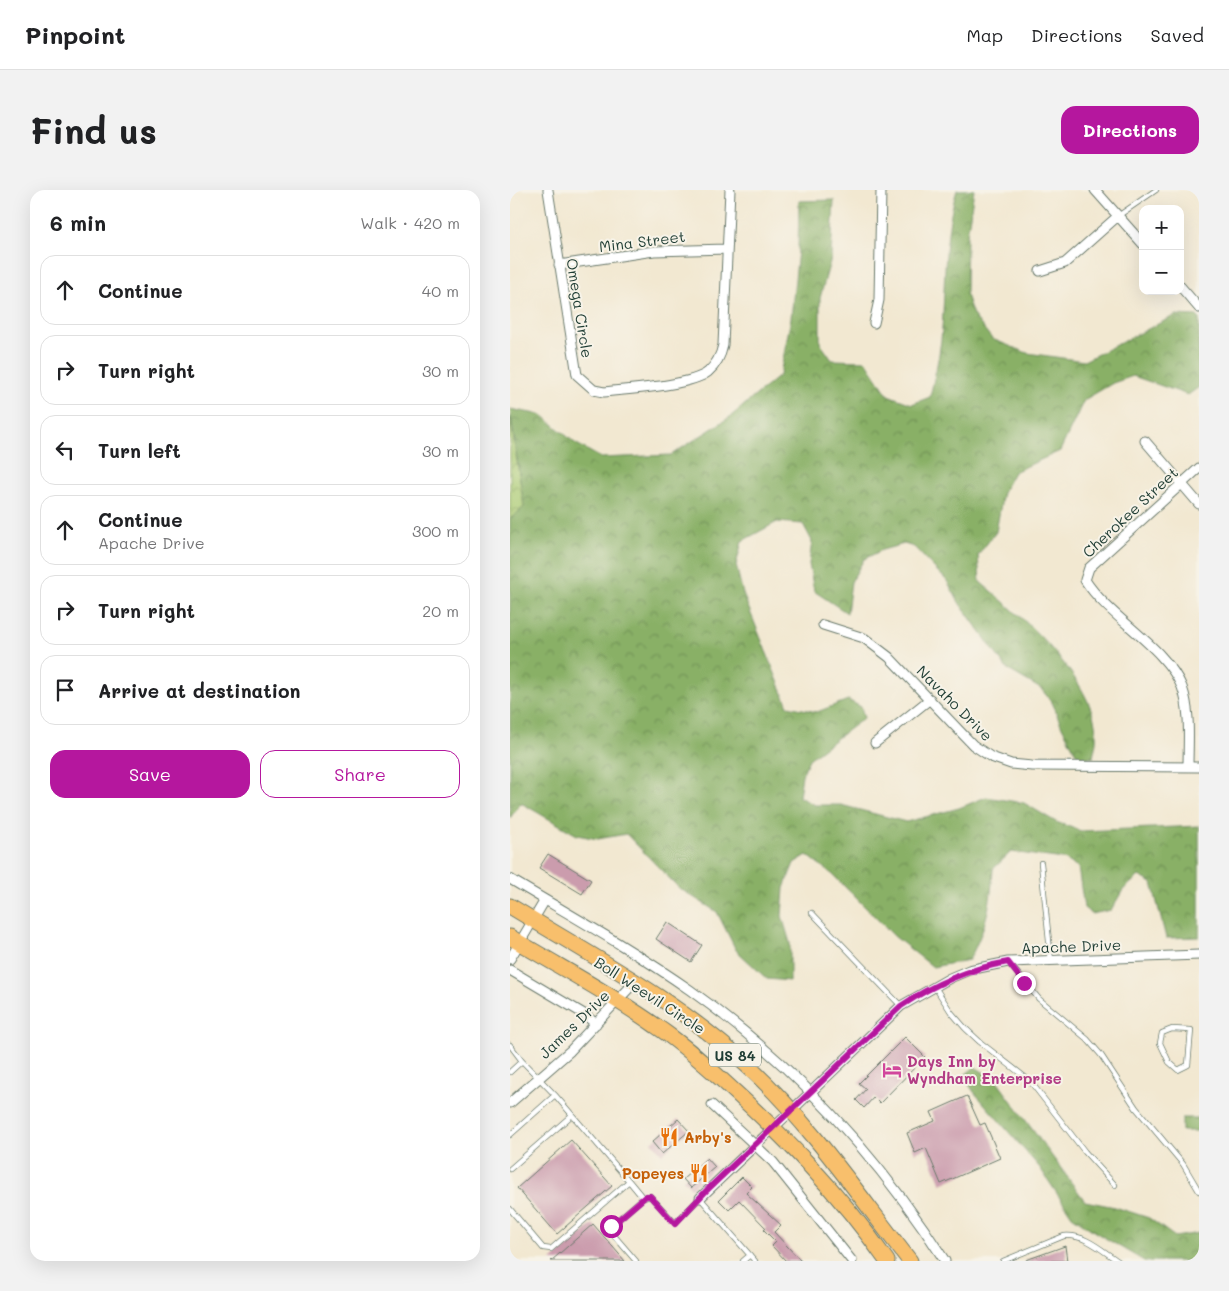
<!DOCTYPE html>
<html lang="en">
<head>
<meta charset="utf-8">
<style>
	body { margin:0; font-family:Mali,sans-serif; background:#f2f2f2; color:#202124 }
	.controls { position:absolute; right:15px; top:15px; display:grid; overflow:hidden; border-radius:10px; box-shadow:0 5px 20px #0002 }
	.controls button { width:45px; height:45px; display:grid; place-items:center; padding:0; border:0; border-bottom:1px solid #e0e0e0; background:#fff; color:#202124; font:25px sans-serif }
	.stop { position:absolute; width:15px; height:15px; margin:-11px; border:4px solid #b5179e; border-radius:50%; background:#fff }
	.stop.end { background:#b5179e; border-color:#fff; box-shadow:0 1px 5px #0008 }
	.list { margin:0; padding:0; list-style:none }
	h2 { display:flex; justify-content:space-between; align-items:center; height:65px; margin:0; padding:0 20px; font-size:21px }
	h2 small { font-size:16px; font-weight:400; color:#757577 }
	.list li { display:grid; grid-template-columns:32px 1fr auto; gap:15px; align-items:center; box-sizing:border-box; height:70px; margin:0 10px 10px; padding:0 10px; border:1px solid #e0e0e0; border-radius:15px }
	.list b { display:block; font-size:19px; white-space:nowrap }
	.list p { margin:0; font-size:16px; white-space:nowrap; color:#757577 }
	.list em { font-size:16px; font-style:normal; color:#757577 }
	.actions { display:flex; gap:10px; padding:15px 20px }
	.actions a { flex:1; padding:11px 0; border:1px solid #b5179e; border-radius:15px; text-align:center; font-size:18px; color:#b5179e }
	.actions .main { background:#b5179e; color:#fff }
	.icon { flex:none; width:28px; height:28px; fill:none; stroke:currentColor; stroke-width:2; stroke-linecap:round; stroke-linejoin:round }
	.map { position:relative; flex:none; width:689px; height:1071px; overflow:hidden; border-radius:15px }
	header { display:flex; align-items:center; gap:30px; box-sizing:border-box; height:70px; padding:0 25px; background:#fff; border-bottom:1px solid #e0e0e0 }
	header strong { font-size:24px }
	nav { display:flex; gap:28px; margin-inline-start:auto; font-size:18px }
	.intro { display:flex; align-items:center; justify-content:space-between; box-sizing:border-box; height:120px; padding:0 30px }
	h1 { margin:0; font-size:35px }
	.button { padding:12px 22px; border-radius:15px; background:#b5179e; color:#fff; font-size:18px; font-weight:700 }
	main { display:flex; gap:30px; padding:0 30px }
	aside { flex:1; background:#fff; border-radius:15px; box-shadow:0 5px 20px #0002 }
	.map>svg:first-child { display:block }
	.forest { fill:url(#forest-crowns); stroke:#54764d }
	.park { fill:url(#park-crowns); stroke:#668454 }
	.building { fill:#cb9cad }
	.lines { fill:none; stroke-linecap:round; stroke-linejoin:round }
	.service-casing { stroke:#69796b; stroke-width:6 }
	.minor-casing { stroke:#69796b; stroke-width:11 }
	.trunk-casing { stroke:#69796b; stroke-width:17 }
	.service { stroke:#fff; stroke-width:4.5 }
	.minor { stroke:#fff; stroke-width:9 }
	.trunk { stroke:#f8bf6c; stroke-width:15 }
	.route { stroke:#b5179e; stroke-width:6 }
	.labels { text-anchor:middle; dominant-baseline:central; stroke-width:4; stroke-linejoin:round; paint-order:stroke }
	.shield { fill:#f7f3e8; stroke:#60746a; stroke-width:1 }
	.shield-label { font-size:14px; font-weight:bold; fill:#1f3d34 }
	.street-label { font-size:15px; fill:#1f3d34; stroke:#f7f3e8 }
	.hotel-label { font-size:15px; font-weight:bold; fill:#b23c85; stroke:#f7f3e8; text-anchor:start }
	.food-label { font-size:15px; font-weight:bold; fill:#c56008; stroke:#f7f3e8; text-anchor:start }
</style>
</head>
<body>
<header>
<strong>Pinpoint</strong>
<nav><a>Map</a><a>Directions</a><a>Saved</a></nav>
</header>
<div class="intro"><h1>Find us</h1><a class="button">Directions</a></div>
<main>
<aside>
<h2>6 min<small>Walk · 420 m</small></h2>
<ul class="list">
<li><svg class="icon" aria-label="ahead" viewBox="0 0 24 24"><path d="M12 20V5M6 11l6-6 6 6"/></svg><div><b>Continue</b></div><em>40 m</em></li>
<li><svg class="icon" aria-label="right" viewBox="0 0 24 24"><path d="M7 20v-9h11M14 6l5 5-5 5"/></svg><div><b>Turn right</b></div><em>30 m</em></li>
<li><svg class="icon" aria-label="left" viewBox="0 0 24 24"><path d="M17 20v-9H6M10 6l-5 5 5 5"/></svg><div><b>Turn left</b></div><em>30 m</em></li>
<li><svg class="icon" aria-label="ahead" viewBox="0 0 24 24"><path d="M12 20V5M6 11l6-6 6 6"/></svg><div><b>Continue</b><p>Apache Drive</p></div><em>300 m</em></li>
<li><svg class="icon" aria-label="right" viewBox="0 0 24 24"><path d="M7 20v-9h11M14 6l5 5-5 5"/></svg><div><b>Turn right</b></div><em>20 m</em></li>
<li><svg class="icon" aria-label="arrive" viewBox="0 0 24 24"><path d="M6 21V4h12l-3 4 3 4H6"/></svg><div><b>Arrive at destination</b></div></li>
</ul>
<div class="actions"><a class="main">Save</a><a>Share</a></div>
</aside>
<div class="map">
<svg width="689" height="1071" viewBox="0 0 689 1071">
	<defs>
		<pattern id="forest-crowns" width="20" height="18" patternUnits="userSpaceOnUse" patternTransform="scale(1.25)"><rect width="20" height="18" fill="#89b066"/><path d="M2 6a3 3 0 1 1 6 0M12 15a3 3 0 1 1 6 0" fill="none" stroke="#6f9055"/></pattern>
		<pattern id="park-crowns" width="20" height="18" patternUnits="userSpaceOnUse" patternTransform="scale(1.25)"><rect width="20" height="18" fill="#accc74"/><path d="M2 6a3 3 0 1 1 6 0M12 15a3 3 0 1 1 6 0" fill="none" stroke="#8ba760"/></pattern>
	</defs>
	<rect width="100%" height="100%" fill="#f7f3e8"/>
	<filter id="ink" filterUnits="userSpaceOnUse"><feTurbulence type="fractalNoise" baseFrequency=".02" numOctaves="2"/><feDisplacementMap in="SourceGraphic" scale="10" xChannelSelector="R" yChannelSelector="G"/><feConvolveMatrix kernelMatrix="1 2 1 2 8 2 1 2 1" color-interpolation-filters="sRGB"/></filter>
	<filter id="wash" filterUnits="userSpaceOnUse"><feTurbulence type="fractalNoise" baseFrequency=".0096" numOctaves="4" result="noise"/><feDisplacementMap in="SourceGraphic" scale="20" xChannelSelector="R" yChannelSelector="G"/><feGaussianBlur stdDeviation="1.12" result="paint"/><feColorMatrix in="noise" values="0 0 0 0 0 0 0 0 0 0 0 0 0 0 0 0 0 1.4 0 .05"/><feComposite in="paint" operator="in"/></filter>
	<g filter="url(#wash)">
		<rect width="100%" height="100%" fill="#f2e8d1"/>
		<path class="forest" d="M447 0H464L457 45 456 105 463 125 482 149 517 163 574 171 666 125 687 126 689 128V197L678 205 623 186 603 193 574 210 550 261 504 282 493 302 486 342 468 365 470 392C509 424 586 490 586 545 587 552 584 560 583 568L568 567 552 537 542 512 531 499 497 479 450 414 437 391 404 357 394 354 372 360 354 369 341 392 337 423 304 401 299 374 302 351 293 334 267 332 232 351 226 375 233 404 278 516 307 522 338 510 351 517 354 528 299 569 292 585 289 607 305 615H331L396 632 449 618 476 607 514 613 546 632 571 641 689 636V747L656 748 642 693 629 686 613 700 601 720 582 724 574 718 568 677 554 669 501 662 483 679C481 715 476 738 459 770L423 777 384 746 322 684 297 665 284 673 274 698 272 726 280 753V791L257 789 226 760 207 722 169 698 116 644 88 649 67 645 11 613 0 628V329L14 317 0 219 32 225 65 253 91 268 161 265 220 227 270 185 281 128 288 60 289 11 324 10 321 68 310 108V153L322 170 356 171 378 205 402 214 420 207C424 188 429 169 431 150 436 100 432 48 447 0Z
			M465 877 486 890 575 1011 605 1017 639 1028 665 1047 689 1043V1071H634L585 1042 562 1026 530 978 464 902 453 886Z
			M672 928H689V941H672Z"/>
		<path class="park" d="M0 226 14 317 0 329Z"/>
		<g id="blocks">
			<path class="building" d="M38 664 81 690 72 704 29 678Z
				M157 732 192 755 181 772 146 749Z
				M395 847 415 867 370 913 364 907 354 918 346 910 356 899 349 893Z
				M457 906 470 935 475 933 490 968 431 994 416 958 405 963 397 943 425 931 421 922Z
				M168 929 179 941 152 964 142 952Z
				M61 950 102 996 47 1044 7 998Z
				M197 968 205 977 181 998 173 989Z
				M232 987 242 997 236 1003 271 1035 264 1042 291 1071H276L262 1056 266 1052 254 1040 256 1038 229 1010 219 1020 209 1010Z
				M83 1034 115 1071H41Z
				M555 1056 557 1071H516V1070Z"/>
		</g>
	</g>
	<g filter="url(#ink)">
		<use href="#blocks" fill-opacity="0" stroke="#69796b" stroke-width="1"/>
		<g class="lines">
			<g class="service-casing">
				<path id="service" d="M608 26 646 0
					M531 673 541 771
					M302 723 391 816
					M498 772 529 809 577 849 591 865 626 918 673 974 689 1001
					M425 797 441 822 455 838 470 852 520 891 575 962 605 995
					M662 839 681 840 678 875 668 880 659 872 650 853 652 843Z
					M0 855 12 871
					M0 882 12 871 45 905 0 945
					M0 979 62 925
					M119 991 133 1008 101 1036V1042L126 1071
					M133 1008 140 1006 165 1033 190 1008 245 1071
					M0 1019 33 1058 41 1059 119 991 45 905
					M233 1071 240 1065
					M493 1071 554 1046C575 1044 591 1060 608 1071"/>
			</g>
			<g class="minor-casing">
				<path id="minor" d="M38 0 67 185 84 200 94 202C119 199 180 196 198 182 207 174 211 165 213 155L220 0
					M585 0 633 54
					M49 75 144 61 217 59
					M530 81 555 73 608 26
					M670 96 689 118
					M364 133 369 110 371 0
					M635 251 689 314
					M313 435 354 448 379 467 463 555 481 567 501 574 522 576 689 577
					M365 553 420 509
					M678 577C678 551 681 522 672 497 655 456 599 428 575 390L579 378 689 278
					M0 689C60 725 123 760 180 800 283 873 367 965 435 1071
					M0 769 35 710
					M0 780 74 824 86 834
					M0 913 60 861 124 793
					M202 915 263 972 342 1071
					M190 1008 391 816 440 788 459 780 498 772 689 765"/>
			</g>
			<g class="trunk-casing">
				<path id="trunk" d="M0 716C82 766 171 813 241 879 302 936 349 1006 400 1071
					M0 747C49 777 100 803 146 836 170 852 190 870 211 889 273 945 329 1002 377 1071"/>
			</g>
			<use href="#service" class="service"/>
			<use href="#minor" class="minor"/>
			<use href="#trunk" class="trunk"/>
		</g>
	</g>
	<g class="lines" filter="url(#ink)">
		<path class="route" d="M101 1036 136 1006H140L165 1034 197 1000 391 816C425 793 458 779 498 772L514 793"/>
	</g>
	<defs>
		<g id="hotel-bare" transform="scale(1.5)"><path d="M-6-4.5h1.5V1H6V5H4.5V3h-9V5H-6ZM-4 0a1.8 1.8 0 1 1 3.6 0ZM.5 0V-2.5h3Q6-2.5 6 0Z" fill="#d1479c" stroke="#f7f3e8" stroke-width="2.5" paint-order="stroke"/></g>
		<g id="restaurant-bare" transform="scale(1.5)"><path d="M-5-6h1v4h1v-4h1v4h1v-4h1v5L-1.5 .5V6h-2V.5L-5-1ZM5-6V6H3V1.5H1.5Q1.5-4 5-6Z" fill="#e8710a" stroke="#f7f3e8" stroke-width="2.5" paint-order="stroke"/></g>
	</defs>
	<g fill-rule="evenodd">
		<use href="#hotel-bare" x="382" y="880"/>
		<use href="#restaurant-bare" x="159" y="947"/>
		<use href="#restaurant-bare" x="189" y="983"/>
	</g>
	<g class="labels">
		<rect class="shield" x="199" y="853.5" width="52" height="23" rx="4"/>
		<g class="shield-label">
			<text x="225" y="865">US 84</text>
		</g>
		<g class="street-label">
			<text transform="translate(132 51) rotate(-7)">Mina Street</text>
			<text transform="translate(70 118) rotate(81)">Omega Circle</text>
			<text transform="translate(620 322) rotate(-43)">Cherokee Street</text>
			<text transform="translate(445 513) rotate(45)">Navaho Drive</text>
			<text transform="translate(561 756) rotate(-2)">Apache Drive</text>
			<text transform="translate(140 805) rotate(33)">Boll Weevil Circle</text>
			<text transform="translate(64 834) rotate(-44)">James Drive</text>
		</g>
		<g class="hotel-label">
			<text x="397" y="871">Days Inn by<tspan x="397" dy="17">Wyndham Enterprise</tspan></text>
		</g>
		<g class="food-label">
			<text x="174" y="947">Arby's</text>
			<text x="174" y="983" text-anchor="end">Popeyes</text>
		</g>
	</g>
</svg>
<div class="controls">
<button>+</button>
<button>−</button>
</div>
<div class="stop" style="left:101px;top:1036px"></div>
<div class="stop end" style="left:514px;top:793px"></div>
</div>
</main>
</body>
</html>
